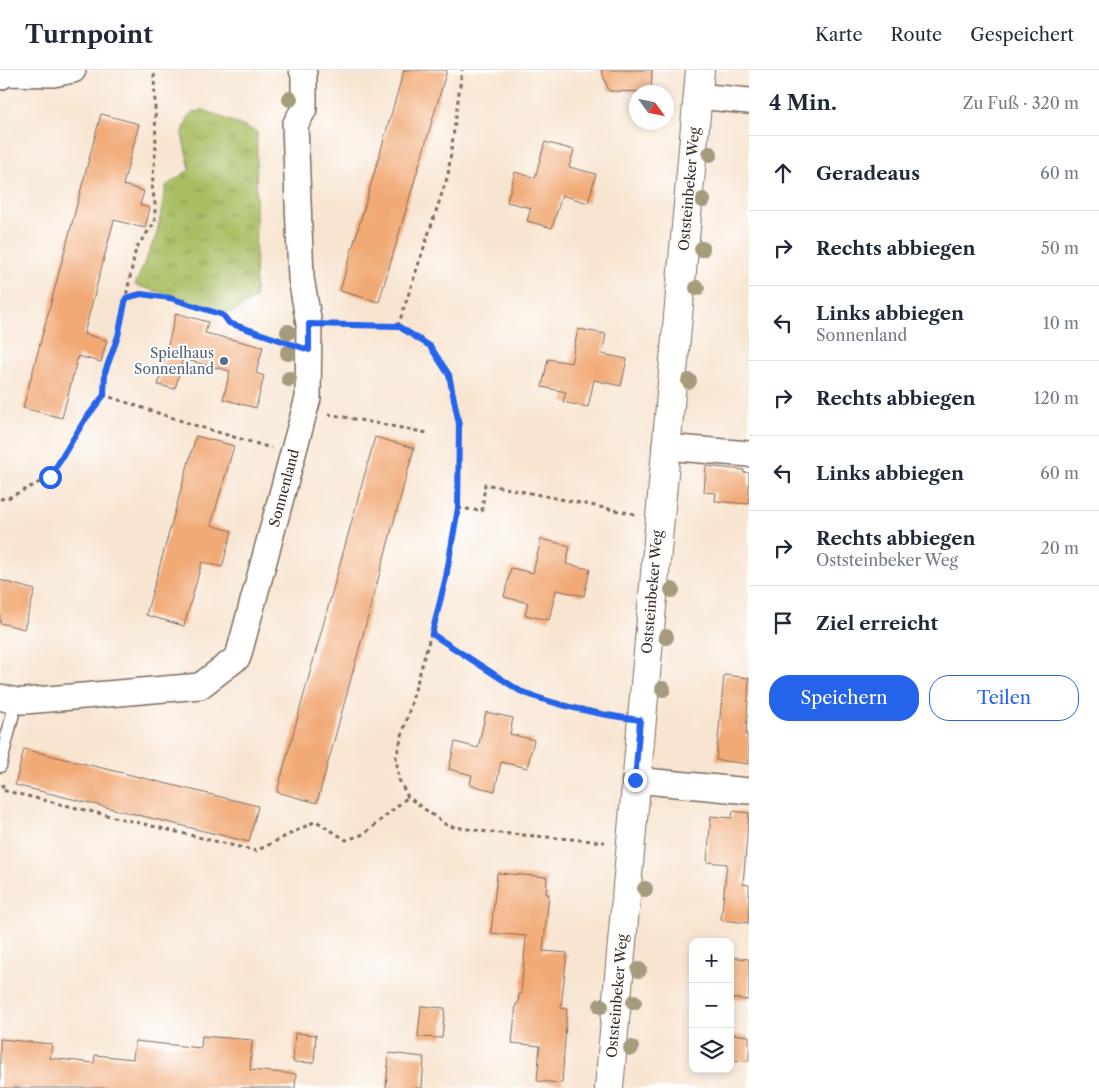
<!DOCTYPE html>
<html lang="de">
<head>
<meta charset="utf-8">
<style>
	body { margin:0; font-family:"Libre Caslon Text",serif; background:#f2f2f3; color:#1f2937 }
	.controls { position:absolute; right:15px; bottom:15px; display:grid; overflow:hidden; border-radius:10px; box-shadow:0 2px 8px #0003 }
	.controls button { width:45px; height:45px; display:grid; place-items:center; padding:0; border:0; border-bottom:1px solid #e0e1e3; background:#fff; color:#1f2937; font:25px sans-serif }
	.compass { position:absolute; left:629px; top:15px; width:45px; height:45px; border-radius:50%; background:#fff; box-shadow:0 2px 8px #0003; rotate:123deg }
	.stop { position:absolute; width:15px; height:15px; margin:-11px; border:4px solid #2563eb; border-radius:50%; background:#fff }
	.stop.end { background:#2563eb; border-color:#fff; box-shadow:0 1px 5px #0008 }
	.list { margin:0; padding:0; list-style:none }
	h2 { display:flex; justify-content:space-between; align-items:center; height:65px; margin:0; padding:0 20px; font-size:21px }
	h2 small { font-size:16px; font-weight:400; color:#747a83 }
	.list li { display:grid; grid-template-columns:32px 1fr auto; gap:15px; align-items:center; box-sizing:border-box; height:75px; padding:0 20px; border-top:1px solid #e0e1e3 }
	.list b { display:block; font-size:19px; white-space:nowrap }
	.list p { margin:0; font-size:16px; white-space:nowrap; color:#747a83 }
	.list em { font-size:16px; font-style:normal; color:#747a83 }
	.actions { display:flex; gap:10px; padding:15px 20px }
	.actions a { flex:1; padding:11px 0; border:1px solid #2563eb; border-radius:20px; text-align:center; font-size:18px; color:#2563eb }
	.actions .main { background:#2563eb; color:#fff }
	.icon { flex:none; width:28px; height:28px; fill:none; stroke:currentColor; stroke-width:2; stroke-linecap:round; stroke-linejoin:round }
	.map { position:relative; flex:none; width:749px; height:1018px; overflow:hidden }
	header { display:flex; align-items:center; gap:30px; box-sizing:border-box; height:70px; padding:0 25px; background:#fff; border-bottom:1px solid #e0e1e3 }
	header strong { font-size:24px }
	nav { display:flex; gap:28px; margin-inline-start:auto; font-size:18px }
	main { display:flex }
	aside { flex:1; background:#fff }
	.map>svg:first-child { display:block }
	.park { fill:url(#park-tufts); stroke:#727440 }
	.building { fill:#f1a975 }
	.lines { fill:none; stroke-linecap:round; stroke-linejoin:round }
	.service-casing { stroke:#7d6b5d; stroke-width:15 }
	.minor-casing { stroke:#7d6b5d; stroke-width:28 }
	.tertiary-casing { stroke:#7d6b5d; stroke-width:30 }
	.path { stroke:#7d6b5d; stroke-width:3; stroke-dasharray:4 4; stroke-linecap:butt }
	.service { stroke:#fff; stroke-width:12 }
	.minor { stroke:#fff; stroke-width:25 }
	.tertiary { stroke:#fff; stroke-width:28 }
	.tree { fill:#a69b7c }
	.route { stroke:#2563eb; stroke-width:6 }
	.service-dot { fill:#5c6f8a; stroke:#fff; stroke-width:2 }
	.labels { text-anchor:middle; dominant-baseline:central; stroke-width:4; stroke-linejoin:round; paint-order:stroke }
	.street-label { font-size:14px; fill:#3b2a1e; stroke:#fff }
	.service-label { font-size:14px; fill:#4e5e75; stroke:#fff; text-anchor:end }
</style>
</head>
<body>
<header>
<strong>Turnpoint</strong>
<nav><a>Karte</a><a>Route</a><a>Gespeichert</a></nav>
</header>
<main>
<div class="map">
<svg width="749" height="1018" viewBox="0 0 749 1018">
	<defs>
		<pattern id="park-tufts" width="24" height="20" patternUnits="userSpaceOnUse" patternTransform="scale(1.25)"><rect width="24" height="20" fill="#a9be63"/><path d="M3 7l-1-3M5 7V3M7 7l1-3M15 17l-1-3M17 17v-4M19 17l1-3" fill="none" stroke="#8b9b51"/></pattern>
	</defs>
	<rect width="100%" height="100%" fill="#fff"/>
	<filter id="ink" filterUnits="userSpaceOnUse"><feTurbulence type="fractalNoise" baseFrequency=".02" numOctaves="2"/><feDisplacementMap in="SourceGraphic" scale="10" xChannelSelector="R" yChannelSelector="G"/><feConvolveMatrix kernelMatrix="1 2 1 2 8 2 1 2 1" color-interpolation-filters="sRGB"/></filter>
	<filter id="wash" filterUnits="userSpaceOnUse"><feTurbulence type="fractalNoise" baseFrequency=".0096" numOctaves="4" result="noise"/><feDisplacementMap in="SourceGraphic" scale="20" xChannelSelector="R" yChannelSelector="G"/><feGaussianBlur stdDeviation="1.12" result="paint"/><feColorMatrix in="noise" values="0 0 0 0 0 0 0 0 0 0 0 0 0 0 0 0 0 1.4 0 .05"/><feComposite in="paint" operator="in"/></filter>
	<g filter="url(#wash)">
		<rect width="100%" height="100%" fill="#f8e5d1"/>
		<path class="park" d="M202 39 257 62 255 229 230 243 135 215 157 163 166 116 190 99 182 65 189 45Z"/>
		<g id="blocks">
			<path class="building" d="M404 0H447L379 232 340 221Z
				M601 0H652L651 22 609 21Z
				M101 44 139 54 123 115 144 121 140 135 150 138 145 158 114 150 84 264 107 270 101 292 78 286 62 348 23 338Z
				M545 72 574 80 569 97 596 104 588 133 562 125 552 158 527 151 531 138 507 132 515 102 535 108Z
				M176 243 208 252 205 263 263 277 256 303 264 306 256 338 223 329 230 301 183 289 175 319 158 315Z
				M578 259 606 264 602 284 627 289 621 316 594 310 588 337 563 332 566 322 542 317 548 289 571 293Z
				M196 366 234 376 211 455 232 461 222 497 202 492 184 556 146 545Z
				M375 367 414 378 317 733 277 722Z
				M706 396 744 400 743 402 749 403V434L715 431 716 423 704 422Z
				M541 469 570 476 566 494 590 499 584 526 556 520 549 550 525 545 528 533 504 527 511 498 533 503Z
				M0 510 35 520 24 559 0 553Z
				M724 605 749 608 746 666H749V694L716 690Z
				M486 642 513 648 510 664 534 670 527 698 501 692 495 721 470 715 472 705 449 699 455 672 478 678Z
				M24 679 258 736 249 772 15 715Z
				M733 741 749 743 743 814 749 815V853L721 850 727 794 707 792 711 746 732 748Z
				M497 803 547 807 546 824H549L543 881 567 883 561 938 567 939 562 1013 537 1011 540 976 512 973 516 934H518L519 924H521L526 866 491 863Z
				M730 887 749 889V930L730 928Z
				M421 936 445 938 442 968 418 967Z
				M295 963 316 965 314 993 293 992Z
				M730 964 749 966V991L730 990Z
				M202 966 252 970 250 1000 296 1004 295 1018H0V969L52 974 50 988 94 993 95 985 133 989 135 971 201 978Z
				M389 983 424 987 422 1018H386Z"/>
		</g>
	</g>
	<g filter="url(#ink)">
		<use href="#blocks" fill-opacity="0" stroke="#7d6b5d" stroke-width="1"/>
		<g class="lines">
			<g class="service-casing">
				<path id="service" d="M0 696 16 631"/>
			</g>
			<g class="minor-casing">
				<path id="minor" d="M0 7 7 3 53 4 73 0
					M697 26 749 31
					M665 377 749 384
					M0 627 16 631H25L200 616 238 587 308 328 309 254 301 208 295 55 304 39V4L302 0
					M635 710 749 721"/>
			</g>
			<g class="tertiary-casing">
				<path id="tertiary" d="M609 1018 700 0"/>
			</g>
			<path class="path" d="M127 228 141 224 170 229 223 245 229 253 285 272
				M332 255 398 256 430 276 449 305 459 354 458 438 447 507 396 687 399 710 408 727 448 756 488 762 605 772
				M398 256 448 105 462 0
				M104 325 105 302 118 266 136 178 155 152V134L152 116 156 76 154 0
				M328 344 428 363
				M0 429 8 428 50 407 84 351 104 325 197 356 271 378
				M458 438 482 441 485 414 635 444
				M431 564 520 621 535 627 618 647
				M3 714 2 720 256 781 316 751 346 770 364 764 408 727"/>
			<use href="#service" class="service"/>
			<use href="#minor" class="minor"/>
			<use href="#tertiary" class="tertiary"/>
		</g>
		<g class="tree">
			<circle cx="290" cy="29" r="8"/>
			<circle cx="710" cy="84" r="8"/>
			<circle cx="703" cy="130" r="8"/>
			<circle cx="702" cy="179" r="8"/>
			<circle cx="697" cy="218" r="8"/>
			<circle cx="288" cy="262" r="8"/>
			<circle cx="288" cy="283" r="8"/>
			<circle cx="289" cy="309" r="8"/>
			<circle cx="689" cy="311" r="8"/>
			<circle cx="672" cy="520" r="8"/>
			<circle cx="666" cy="567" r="8"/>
			<circle cx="663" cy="619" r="8"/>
			<circle cx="645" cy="819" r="8"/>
			<circle cx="639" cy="900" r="8"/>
			<circle cx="634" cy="932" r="8"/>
			<circle cx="601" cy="936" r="8"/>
			<circle cx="631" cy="978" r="8"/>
		</g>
	</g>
	<g class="lines" filter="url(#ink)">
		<path class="route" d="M50 407 84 351 104 325 105 302 118 266 126 228 141 224 170 228 223 245 229 253 309 280V254L398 256 430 276 449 305 459 354 458 438 446 507 432 564 520 621C557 636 601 645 640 650L635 710"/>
	</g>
	<circle class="service-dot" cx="224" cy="291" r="5"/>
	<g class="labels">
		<g class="street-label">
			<text transform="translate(689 119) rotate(-85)">Oststeinbeker Weg</text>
			<text transform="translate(284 418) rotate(-75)">Sonnenland</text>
			<text transform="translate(652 522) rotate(-85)">Oststeinbeker Weg</text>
			<text transform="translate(617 926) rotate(-85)">Oststeinbeker Weg</text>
		</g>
		<g class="service-label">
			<text x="214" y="283">Spielhaus<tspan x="214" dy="16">Sonnenland</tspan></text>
		</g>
	</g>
</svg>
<div class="controls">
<button>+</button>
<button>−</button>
<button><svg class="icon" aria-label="layers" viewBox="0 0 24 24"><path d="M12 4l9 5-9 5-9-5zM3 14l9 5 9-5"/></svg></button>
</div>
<svg class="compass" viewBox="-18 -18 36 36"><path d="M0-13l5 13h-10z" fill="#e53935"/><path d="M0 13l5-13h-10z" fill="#747a83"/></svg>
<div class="stop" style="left:50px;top:407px"></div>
<div class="stop end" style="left:635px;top:710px"></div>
</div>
<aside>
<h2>4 Min.<small>Zu Fuß · 320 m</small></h2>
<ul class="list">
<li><svg class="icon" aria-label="ahead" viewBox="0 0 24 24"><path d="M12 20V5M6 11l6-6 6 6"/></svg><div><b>Geradeaus</b></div><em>60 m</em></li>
<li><svg class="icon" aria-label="right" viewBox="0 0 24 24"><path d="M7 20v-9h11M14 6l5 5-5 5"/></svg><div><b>Rechts abbiegen</b></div><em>50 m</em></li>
<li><svg class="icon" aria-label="left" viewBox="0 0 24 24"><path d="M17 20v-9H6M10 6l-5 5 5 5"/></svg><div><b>Links abbiegen</b><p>Sonnenland</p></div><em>10 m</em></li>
<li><svg class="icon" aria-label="right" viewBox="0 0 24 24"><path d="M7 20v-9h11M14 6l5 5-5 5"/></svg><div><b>Rechts abbiegen</b></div><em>120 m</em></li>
<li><svg class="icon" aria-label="left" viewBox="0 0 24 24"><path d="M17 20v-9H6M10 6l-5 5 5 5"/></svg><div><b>Links abbiegen</b></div><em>60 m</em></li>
<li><svg class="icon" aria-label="right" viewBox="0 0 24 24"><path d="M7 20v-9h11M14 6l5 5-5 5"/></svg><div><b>Rechts abbiegen</b><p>Oststeinbeker Weg</p></div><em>20 m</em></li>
<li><svg class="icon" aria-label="arrive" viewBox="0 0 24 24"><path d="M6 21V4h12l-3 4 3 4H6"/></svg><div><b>Ziel erreicht</b></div></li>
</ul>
<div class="actions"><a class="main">Speichern</a><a>Teilen</a></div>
</aside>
</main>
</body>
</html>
